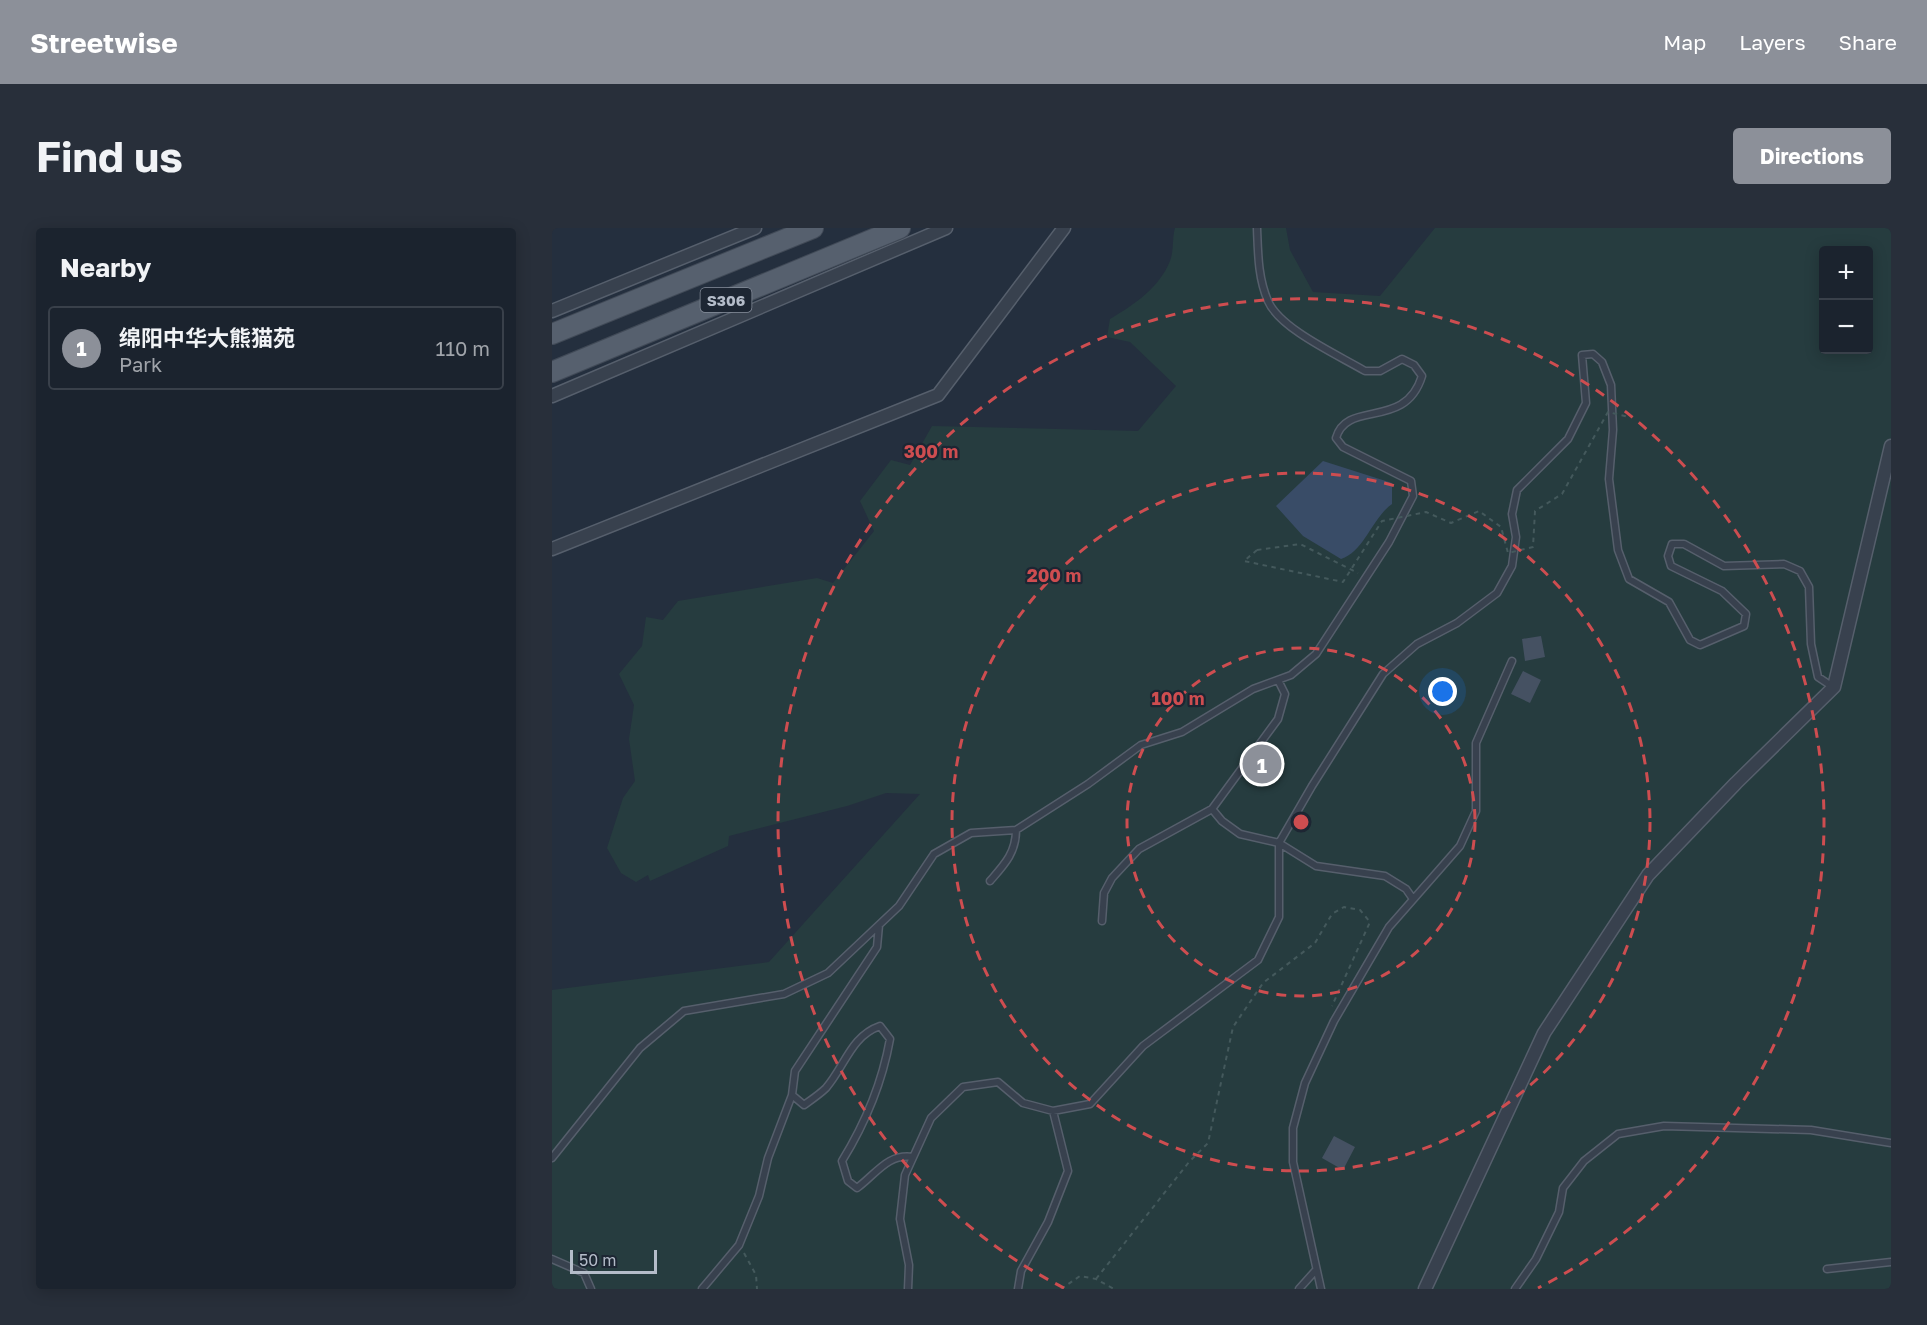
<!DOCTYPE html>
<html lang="en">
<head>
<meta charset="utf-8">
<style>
	body { margin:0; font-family:"Golos Text","Noto Sans SC",sans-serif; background:#282f3a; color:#f1f3f6 }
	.controls { position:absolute; right:18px; top:18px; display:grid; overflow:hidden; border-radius:6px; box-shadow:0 3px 15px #0003 }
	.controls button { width:54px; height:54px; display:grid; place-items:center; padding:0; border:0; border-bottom:2px solid #39404a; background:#1b232e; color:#f1f3f6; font:30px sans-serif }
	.scale { position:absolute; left:18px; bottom:15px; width:87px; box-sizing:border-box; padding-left:6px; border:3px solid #b4bcc9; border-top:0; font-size:16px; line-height:21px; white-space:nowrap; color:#b4bcc9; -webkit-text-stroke:4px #1d2633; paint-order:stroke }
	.you { position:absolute; left:891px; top:464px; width:21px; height:21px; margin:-15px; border:4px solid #fff; border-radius:50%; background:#1a73e8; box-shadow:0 0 0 9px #1a73e833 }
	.badge { display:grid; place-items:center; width:39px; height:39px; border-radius:50%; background:#8c9099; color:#fff; font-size:20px; font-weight:700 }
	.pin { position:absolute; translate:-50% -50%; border:3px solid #fff; box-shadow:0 2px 6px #0006 }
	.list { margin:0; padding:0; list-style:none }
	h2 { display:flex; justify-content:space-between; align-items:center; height:78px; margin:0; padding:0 24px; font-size:26px }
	h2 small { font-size:20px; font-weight:400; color:#a0a4aa }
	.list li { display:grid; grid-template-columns:39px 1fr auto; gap:18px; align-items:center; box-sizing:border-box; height:84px; margin:0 12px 12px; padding:0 12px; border:2px solid #39404a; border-radius:6px }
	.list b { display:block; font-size:22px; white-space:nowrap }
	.list p { margin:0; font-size:20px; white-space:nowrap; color:#a0a4aa }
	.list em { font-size:20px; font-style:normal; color:#a0a4aa }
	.map { position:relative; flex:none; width:1339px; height:1061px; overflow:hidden; border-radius:6px }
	header { display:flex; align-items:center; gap:36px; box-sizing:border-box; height:84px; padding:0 30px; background:#8c9099; color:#fff }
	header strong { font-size:28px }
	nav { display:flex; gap:33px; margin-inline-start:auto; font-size:21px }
	.intro { display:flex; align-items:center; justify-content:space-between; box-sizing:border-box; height:144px; padding:0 36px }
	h1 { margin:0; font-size:42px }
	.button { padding:15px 27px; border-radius:6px; background:#8c9099; color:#fff; font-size:21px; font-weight:700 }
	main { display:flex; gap:36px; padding:0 36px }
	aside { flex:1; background:#1b232e; border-radius:6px; box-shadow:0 3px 15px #0003 }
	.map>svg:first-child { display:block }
	.green { fill:#263c3f; fill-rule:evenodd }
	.water { fill:#394c67 }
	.building { fill:#455162 }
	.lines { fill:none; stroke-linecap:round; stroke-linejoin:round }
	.lane-casing { stroke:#565f6c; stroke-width:9 }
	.street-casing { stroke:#565f6c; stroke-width:15 }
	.primary-casing { stroke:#414a57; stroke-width:22 }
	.path { stroke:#44595c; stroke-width:2; stroke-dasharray:4.5 4.5; stroke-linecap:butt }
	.lane { stroke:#38414e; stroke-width:6 }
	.street { stroke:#38414e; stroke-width:12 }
	.primary { stroke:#56606e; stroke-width:20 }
	.path-bridge { stroke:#44595c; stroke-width:2; stroke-dasharray:4.5 4.5; stroke-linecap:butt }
	.ring { fill:none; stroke:#ce4d50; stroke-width:3; stroke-dasharray:10 8 }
	.labels { text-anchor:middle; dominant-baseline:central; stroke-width:4.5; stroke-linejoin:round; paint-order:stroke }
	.shield { fill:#1d2633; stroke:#878f9c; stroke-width:1.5 }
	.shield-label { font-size:15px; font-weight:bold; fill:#b4bcc9 }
	.centre { fill:#ce4d50; stroke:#1d2633; stroke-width:3 }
	.ring-label { font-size:18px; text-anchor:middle; font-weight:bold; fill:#ce4d50; stroke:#1d2633; stroke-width:4.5; stroke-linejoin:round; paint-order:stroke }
</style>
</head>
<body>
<header>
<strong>Streetwise</strong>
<nav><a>Map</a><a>Layers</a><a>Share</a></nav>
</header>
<div class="intro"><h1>Find us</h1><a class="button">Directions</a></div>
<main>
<aside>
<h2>Nearby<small></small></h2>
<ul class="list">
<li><span class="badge">1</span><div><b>绵阳中华大熊猫苑</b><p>Park</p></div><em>110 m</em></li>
</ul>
</aside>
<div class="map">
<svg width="1339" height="1061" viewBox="0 0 1339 1061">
	<rect width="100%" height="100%" fill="#242f3e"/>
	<path class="green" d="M623 0H734L738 22 761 64 828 68 883 0H1339V1061H0V762L217 734 368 566 334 565 295 578 177 608 176 618 98 653 96 647 84 654 69 645 55 620 71 570 83 553 77 511 82 477 67 446 90 418 94 389 111 392 126 373 265 350 281 355 322 303 308 273 339 232 358 237 380 198 586 203 624 158 578 114 555 109 558 91C583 76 607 60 618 33 622 23 620 10 623 0ZM1272 22H1316V122H1272Z"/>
	<path class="water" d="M771 233 840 255V276C820 290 812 324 789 331L751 308 724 278Z"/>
	<path class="building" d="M989 408 993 429 973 433 970 411Z
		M971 443 989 452 978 475 959 466Z
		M782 908 803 919 791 942 770 930Z"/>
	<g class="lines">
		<g class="lane-casing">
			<path id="lane" d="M660 581 670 593 688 606 727 615 764 638 833 648 854 661 861 671
				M438 653C452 637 464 625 464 602
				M550 693 552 665 560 650 587 621 660 581 726 491 733 466 726 452
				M327 697 325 719 243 843 240 867 252 877C259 872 268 866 274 860 293 838 299 808 328 798L338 811C330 856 314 894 290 933L296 953 305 960C324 946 336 925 361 929
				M0 930 88 820 132 783 232 766 276 745 347 678 382 626 419 605 464 602 536 556 589 517 630 504 701 461 739 447 764 426 837 314 861 268 859 253 791 219 784 210C795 171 853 203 870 148L862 137 850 131 828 143H813C786 127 728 101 716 73 706 50 706 25 705 0
				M0 1031 32 1045 39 1061
				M1275 1041 1339 1034
				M150 1061 187 1017 207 968 216 930 240 867
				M356 1061 357 1037 348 991 353 947 379 890 411 859 446 854 471 875 501 883 538 876 591 818 706 732 727 689V615L760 558 831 446 865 416 905 395 945 365 960 338 964 309 960 286 965 262 1016 211 1034 175 1030 127 1041 126 1050 134 1059 157 1061 202 1057 251 1066 322 1077 351 1117 374 1138 412 1148 417 1192 398 1194 386 1170 363 1119 338 1116 328 1120 316H1132L1172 338 1232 336 1248 343 1257 359 1259 416 1266 449 1281 459
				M466 1061 469 1043 496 994 516 943 501 883
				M747 1061 764 1042
				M769 1061 741 934V900L753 855 782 793 837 699 908 618 924 583V515L960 433
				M963 1061 984 1031 1007 984 1011 960 1032 933 1066 906 1112 898 1259 902 1339 915"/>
		</g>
		<g class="street-casing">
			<path id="street" d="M0 83 203 0
				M0 168 394 0
				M0 321 386 167 512 0
				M873 1061 992 805 1096 647 1184 555 1282 459 1339 218"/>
		</g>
		<g class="primary-casing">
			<path id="primary" d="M0 106 261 0
				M0 144 348 0"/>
		</g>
		<path class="path" d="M705 322 748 316 806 345
			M192 1025 204 1047 205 1061
			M544 1051 637 934 656 915 681 799 711 755 763 715 780 686 792 679 808 682 818 694 780 778
			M509 1061 528 1048 544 1051 562 1061"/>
		<use href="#lane" class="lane"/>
		<use href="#street" class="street"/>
		<use href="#primary" class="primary"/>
		<path class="path-bridge" d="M705 322 692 333 791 354 830 293 874 284 899 295 927 283 949 299 956 325 981 319 983 283 1010 266 1056 184 1077 189"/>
	</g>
	<g class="ring">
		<circle cx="749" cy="594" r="174"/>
		<circle cx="749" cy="594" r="349"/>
		<path d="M512 1060A523 523 0 1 1 986 1060"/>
	</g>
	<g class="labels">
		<rect class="shield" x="148.5" y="60" width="51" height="24" rx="4.5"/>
		<g class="shield-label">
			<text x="174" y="72">S306</text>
		</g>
	</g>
	<circle cx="749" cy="594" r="9" class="centre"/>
	<g class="ring-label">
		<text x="379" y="230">300 m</text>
		<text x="502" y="354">200 m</text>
		<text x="626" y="477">100 m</text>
	</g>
</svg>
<div class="controls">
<button>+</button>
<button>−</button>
</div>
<div class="scale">50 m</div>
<div class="you"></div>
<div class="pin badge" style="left:710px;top:536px">1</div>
</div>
</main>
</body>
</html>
